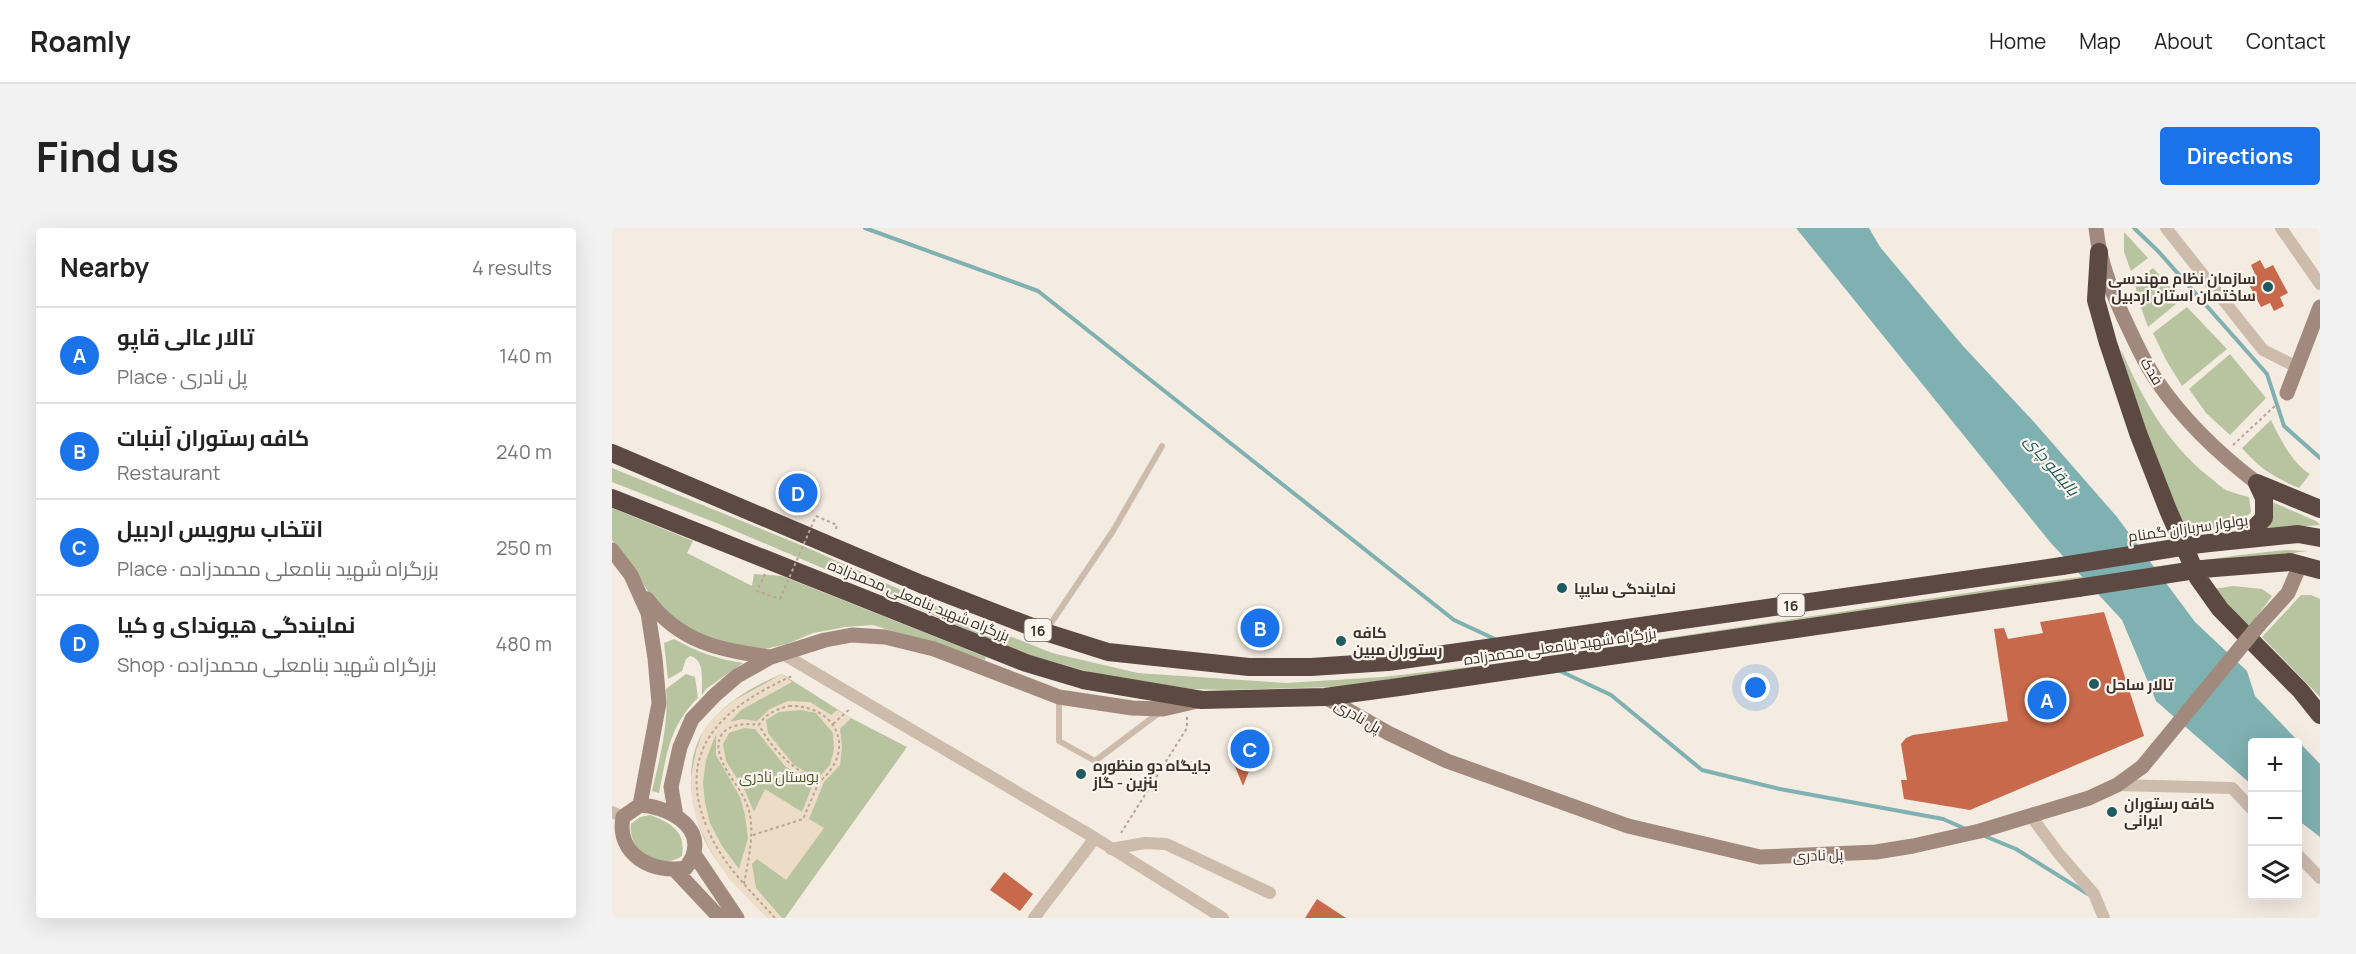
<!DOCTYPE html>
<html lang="en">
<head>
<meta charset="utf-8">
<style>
	body { margin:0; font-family:Manrope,Cairo,sans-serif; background:#f2f2f2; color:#222 }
	.controls { position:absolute; right:18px; bottom:18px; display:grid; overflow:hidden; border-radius:6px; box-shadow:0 6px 24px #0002 }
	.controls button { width:54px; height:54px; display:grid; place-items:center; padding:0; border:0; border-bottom:2px solid #e0e0e0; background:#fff; color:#222; font:30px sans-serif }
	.you { position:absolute; left:1144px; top:460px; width:21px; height:21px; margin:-15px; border:4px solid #fff; border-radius:50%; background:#1a73e8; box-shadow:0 0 0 9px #1a73e833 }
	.badge { display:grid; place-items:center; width:39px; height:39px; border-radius:50%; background:#1a73e8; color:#fff; font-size:20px; font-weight:700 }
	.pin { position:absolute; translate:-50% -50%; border:3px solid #fff; box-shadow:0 2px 6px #0006 }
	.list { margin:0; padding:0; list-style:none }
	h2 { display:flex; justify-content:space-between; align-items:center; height:78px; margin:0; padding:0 24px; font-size:26px }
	h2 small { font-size:20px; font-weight:400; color:#767676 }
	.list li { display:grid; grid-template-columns:39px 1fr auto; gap:18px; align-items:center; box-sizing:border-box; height:96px; padding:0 24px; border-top:2px solid #e0e0e0 }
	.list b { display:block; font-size:22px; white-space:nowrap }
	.list p { margin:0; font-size:20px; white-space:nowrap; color:#767676 }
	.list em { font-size:20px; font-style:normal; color:#767676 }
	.icon { flex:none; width:33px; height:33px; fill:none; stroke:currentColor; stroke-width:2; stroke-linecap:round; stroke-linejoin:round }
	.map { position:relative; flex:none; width:1708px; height:690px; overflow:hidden; border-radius:6px }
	header { display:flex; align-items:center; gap:36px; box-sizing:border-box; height:84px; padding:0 30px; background:#fff; border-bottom:2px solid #e0e0e0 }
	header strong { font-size:28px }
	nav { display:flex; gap:33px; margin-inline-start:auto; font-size:21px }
	.intro { display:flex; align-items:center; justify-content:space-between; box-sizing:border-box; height:144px; padding:0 36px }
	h1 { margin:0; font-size:42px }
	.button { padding:15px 27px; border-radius:6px; background:#1a73e8; color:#fff; font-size:21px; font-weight:700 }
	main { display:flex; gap:36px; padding:0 36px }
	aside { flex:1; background:#fff; border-radius:6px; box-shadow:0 6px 24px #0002 }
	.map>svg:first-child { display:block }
	.green { fill:#b8c4a0 }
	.plaza { fill:#ecdcc8; fill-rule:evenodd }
	.water { fill:#7fb0b2 }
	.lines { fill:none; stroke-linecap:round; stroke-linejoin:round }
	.stream { stroke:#7fb0b2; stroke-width:4 }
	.building { fill:#c8694b }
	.path { stroke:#b9a596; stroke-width:2; stroke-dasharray:3 3; stroke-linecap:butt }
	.lane { stroke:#cdbbac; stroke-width:6 }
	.street { stroke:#cdbbac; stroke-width:12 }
	.secondary { stroke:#a18a7d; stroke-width:15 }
	.highway { stroke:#5c4a42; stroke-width:18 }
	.path-bridge { stroke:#b9a596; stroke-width:2; stroke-dasharray:3 3; stroke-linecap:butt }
	.secondary-bridge { stroke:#a18a7d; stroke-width:15 }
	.highway-bridge { stroke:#5c4a42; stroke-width:18 }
	.poi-dot { fill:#1f5a5e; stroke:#fbf5ee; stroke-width:2 }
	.labels { text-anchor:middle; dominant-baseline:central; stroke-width:4.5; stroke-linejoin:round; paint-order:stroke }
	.shield { fill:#fbf5ee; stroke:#756b66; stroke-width:1.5 }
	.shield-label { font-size:14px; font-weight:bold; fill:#3b302b }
	.poi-label { font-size:15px; font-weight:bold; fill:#3b302b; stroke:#fbf5ee; text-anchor:start }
	.street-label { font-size:15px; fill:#3b302b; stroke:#fbf5ee }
	.park-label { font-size:15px; fill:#4a5a2e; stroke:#fbf5ee }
	.water-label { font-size:16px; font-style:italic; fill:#1f5a5e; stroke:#fbf5ee }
</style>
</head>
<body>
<header>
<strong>Roamly</strong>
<nav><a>Home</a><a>Map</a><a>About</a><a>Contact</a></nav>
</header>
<div class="intro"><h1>Find us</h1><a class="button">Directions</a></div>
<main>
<aside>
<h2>Nearby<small>4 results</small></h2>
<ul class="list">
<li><span class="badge">A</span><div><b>تالار عالی قاپو</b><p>Place · پل نادری</p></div><em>140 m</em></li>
<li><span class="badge">B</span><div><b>کافه رستوران آبنبات</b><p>Restaurant</p></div><em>240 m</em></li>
<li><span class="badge">C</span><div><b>انتخاب سرویس اردبیل</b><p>Place · بزرگراه شهید بنامعلی محمدزاده</p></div><em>250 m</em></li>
<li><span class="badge">D</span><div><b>نمایندگی هیوندای و کیا</b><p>Shop · بزرگراه شهید بنامعلی محمدزاده</p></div><em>480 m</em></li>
</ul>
</aside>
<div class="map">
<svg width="1708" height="690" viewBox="0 0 1708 690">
	<rect width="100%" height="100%" fill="#f4ebe1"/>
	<path class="green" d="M1512 4 1536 30 1519 43 1512 24Z
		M1541 40 1570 71 1536 99 1525 68 1523 54Z
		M1575 79 1615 121 1570 158 1554 132 1541 105Z
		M1509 121C1529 169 1555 215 1596 248 1602 252 1608 259 1614 262 1621 265 1630 267 1637 269L1639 284C1624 302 1594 301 1571 304L1520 170Z
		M1618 126 1654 170 1618 207 1594 185 1577 161Z
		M1659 192C1668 211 1680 235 1698 246L1687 260C1663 250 1647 240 1630 220Z
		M0 240 196 320 340 385 440 425 526 445 674 455 771 449 889 435 1388 360 1628 327 1673 322 1696 323 723 459 615 462 578 461 488 447 410 425 107 296 0 254Z
		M1658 273 1704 293 1708 297 1653 301Z
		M0 280 81 313 75 325 140 358 142 346 170 348 374 429 373 432 261 397 233 399 201 405 175 416 153 421 123 418 92 408 63 393 38 367 21 338 0 312Z
		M1621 358 1650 361 1660 368 1638 398 1616 379 1602 361Z
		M1689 367H1699L1708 371V469L1650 409Z
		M62 411C85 424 105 431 131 435L94 461 90 467C89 453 94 432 78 428L74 431 70 443 56 451 52 415Z
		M74 446 83 449 86 470C58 496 54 529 47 565L40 563C48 529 57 496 54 461Z
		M170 446 239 490 295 519 173 690H156C135 669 115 649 99 624 79 590 69 535 93 501 110 476 142 457 170 446Z
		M38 587C59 595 74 603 70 628 45 644 16 623 19 596L28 589Z"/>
	<path class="plaza" d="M170 446 180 454 129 482 118 494 130 491 145 493 158 481 176 473 198 474 219 487 225 482 239 490 228 501 230 519 228 537 212 554 197 591 212 600 174 652 145 631 140 636 144 660 170 690H156L118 652 98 622 85 593 80 573 79 549 84 523 91 503 104 487 121 473ZM189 482 204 485 221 505 222 522 218 537 208 548 194 544 182 537 156 505 154 492 167 484ZM132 500 143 501 173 538 201 556 190 584 153 561 142 584 133 563 114 533 111 516 117 505ZM104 506V527L128 569 133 587 136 610 127 641 110 618 98 595 93 575 91 554 94 532Z"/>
	<path class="water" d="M1184 0H1257L1268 19 1351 118 1422 194 1505 289 1583 394 1635 443 1643 468 1708 536V609L1686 592V514H1640V557L1544 473 1510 392 1438 314Z"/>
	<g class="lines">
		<path class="stream" d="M253 0 426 63 842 392 885 412
			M1522 0 1546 23 1655 146 1672 198 1708 230
			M905 422 925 432
			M948 443 999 467 1090 542 1168 561 1331 591 1354 601
			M1370 607 1404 621 1476 666"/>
	</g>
	<path class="building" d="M1648 32 1653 41 1661 37 1676 65 1668 69 1672 78 1662 83 1658 75 1649 79 1634 51 1643 46 1639 37Z
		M1492 384 1532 508 1358 582 1292 571 1289 552H1295L1289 516 1294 510 1301 507 1396 493 1382 401 1392 400 1396 411 1431 405 1428 394Z
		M637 505 652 506 631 558 622 536Z
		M392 644 421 666 408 683 378 662Z
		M705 671 734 690H693Z"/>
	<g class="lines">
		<path class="path" d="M1621 217 1665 176
			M204 288 225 297 223 304
			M153 346 145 363 168 371
			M177 478C226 477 245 523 207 554 181 541 161 523 147 497 153 486 165 481 177 478Z
			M221 496 239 480
			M94 597C62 517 116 477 182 447
			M96 602C111 637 138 662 163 690
			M509 605 575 500V489
			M141 607 191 591 207 554
			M132 656C136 633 142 610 138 587 134 566 118 552 110 533 97 502 122 493 147 497"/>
		<path class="lane" d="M435 401 501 303 550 218
			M447 469V513L483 533 548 484"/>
		<path class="street" d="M1554 0 1651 122 1685 139
			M1669 0 1708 56
			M171 426 483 610 611 690
			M1505 557 1620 560 1640 581
			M0 584 11 589
			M1419 588 1447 626 1482 666 1492 690
			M499 621 533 615 554 616 658 665
			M1686 627 1708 650
			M422 690 483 610"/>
		<path class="secondary" d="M1484 0C1487 31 1498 59 1511 88 1521 109 1531 133 1545 153 1572 193 1607 226 1645 255
			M1675 165 1708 79
			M0 322 19 347 36 385 43 430 47 475 28 577
			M35 371C68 415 108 422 159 429
			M1647 397 1676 365 1688 337
			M713 469 776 505 835 533 1016 598 1148 629 1264 624 1301 618 1368 603 1477 570 1505 557 1530 539
			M28 577C52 578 92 596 81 627 80 631 76 636 74 640 41 646 4 627 11 589Z
			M64 588 59 559 68 519 80 491 103 467 125 448 159 429 213 412 240 407 273 409 322 421 447 469 520 480 551 481 590 472
			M82 626 125 690
			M63 642 108 690"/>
		<path class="highway" d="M1487 24 1484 72 1496 115 1526 205 1556 282 1586 350 1608 381 1688 462 1708 487
			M0 225 309 356 433 404 496 424 637 439H699L776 434 1450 338
			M1645 255 1708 281
			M0 270 414 435 471 452 590 472 713 469 787 459 1466 360
			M1634 309 1652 290V270L1645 255
			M1588 316 1686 306 1708 310
			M1590 341 1678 334 1708 342"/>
		<path class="path-bridge" d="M168 371 204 288"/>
		<path class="secondary-bridge" d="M1530 539 1647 397"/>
		<path class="highway-bridge" d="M1450 338 1588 316
			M1466 360 1590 341"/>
	</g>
	<g class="poi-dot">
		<circle cx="1656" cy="59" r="6"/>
		<circle cx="950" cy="360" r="6"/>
		<circle cx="729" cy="413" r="6"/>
		<circle cx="1482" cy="456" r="6"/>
		<circle cx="469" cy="546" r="6"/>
		<circle cx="1500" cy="584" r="6"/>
	</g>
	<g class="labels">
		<g class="shield">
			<rect x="1165.5" y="366" width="27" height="22" rx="4.5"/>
			<rect x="412.5" y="391" width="27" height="22" rx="4.5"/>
		</g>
		<g class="shield-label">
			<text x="1179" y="377">16</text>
			<text x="426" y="402">16</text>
		</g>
		<g class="poi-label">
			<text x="1644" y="50" text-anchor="end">سازمان نظام مهندسی<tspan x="1644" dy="17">ساختمان استان اردبیل</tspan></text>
			<text x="962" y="360">نمایندگی سایپا</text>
			<text x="741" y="404">کافه<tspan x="741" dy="17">رستوران مبین</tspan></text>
			<text x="1494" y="456">تالار ساحل</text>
			<text x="481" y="537">جایگاه دو منظوره<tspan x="481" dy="17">بنزین - گاز</tspan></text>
			<text x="1512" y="575">کافه رستوران<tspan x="1512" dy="17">ایرانی</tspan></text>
		</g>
		<g class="street-label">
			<text transform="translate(1540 143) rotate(59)">فدک</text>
			<text transform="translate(1576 300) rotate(-8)">بولوار سربازان گمنام</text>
			<text transform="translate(307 372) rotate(22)">بزرگراه شهید بنامعلی محمدزاده</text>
			<text transform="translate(948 418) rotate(-8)">بزرگراه شهید بنامعلی محمدزاده</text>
			<text transform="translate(746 488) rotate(30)">پل نادری</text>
			<text transform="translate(1206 627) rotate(-2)">پل نادری</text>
		</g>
		<g class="park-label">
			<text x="167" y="548">بوستان نادری</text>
		</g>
		<g class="water-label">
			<text transform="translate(1440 237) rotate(50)">بالیقلو چای</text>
		</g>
	</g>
</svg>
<div class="controls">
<button>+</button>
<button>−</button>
<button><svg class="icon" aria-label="layers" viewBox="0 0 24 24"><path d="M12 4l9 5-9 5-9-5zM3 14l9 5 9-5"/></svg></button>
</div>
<div class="you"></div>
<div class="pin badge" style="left:1435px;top:472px">A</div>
<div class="pin badge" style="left:648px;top:400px">B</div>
<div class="pin badge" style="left:638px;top:521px">C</div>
<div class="pin badge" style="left:186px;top:265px">D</div>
</div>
</main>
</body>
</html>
